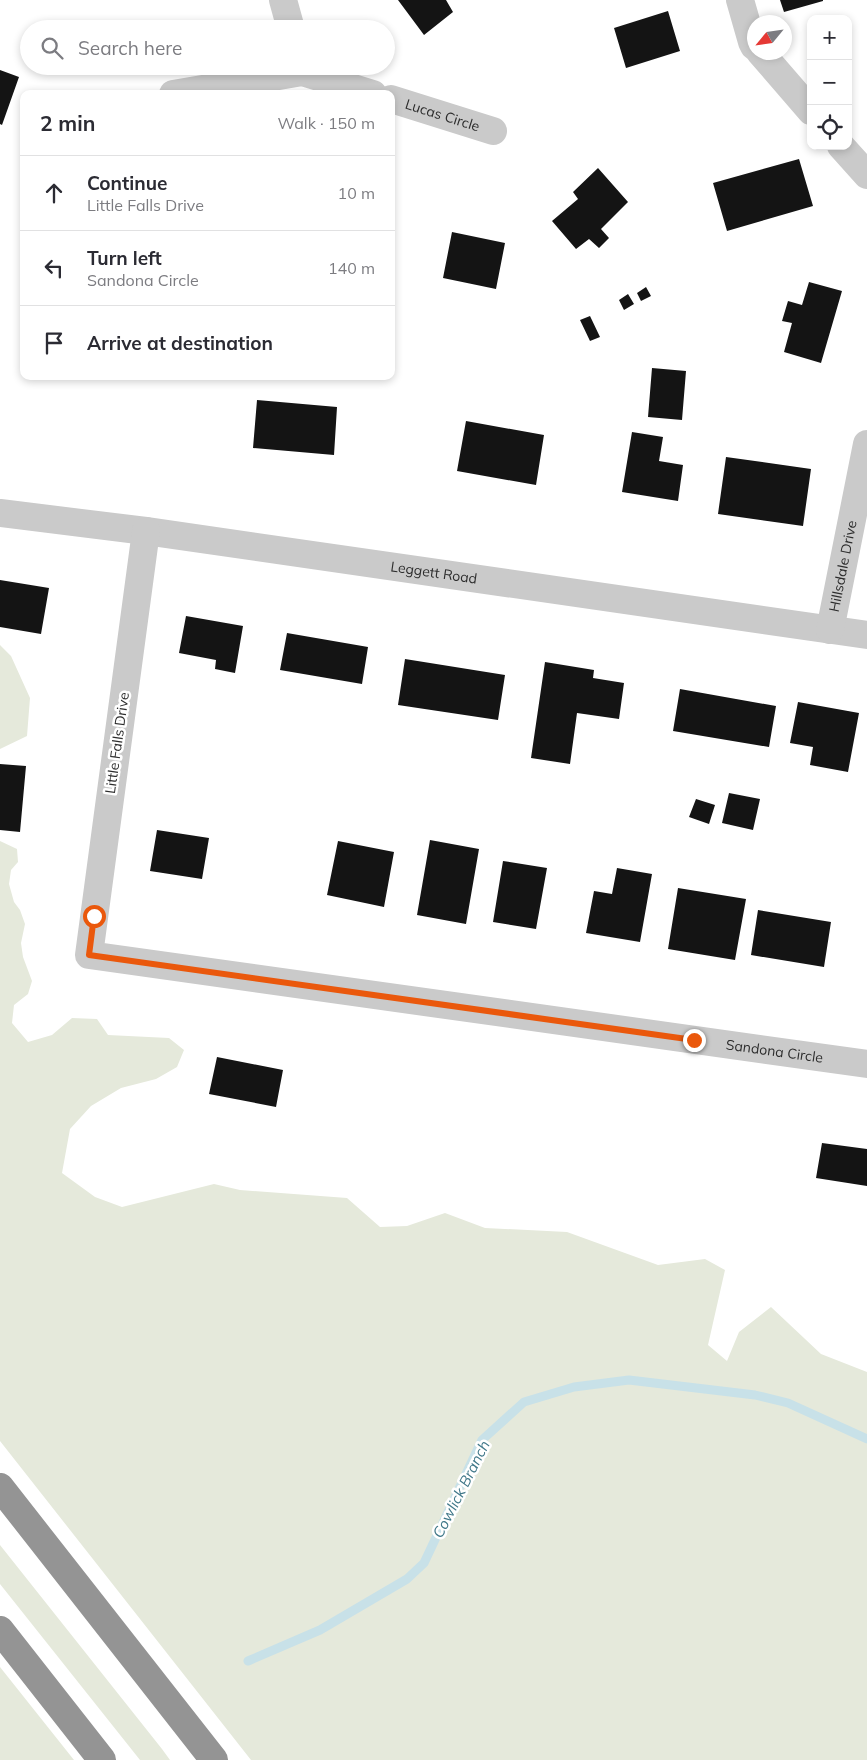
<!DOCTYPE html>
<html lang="en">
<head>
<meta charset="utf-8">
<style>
	body { margin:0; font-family:Mulish,sans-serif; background:#f7f7f7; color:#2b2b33 }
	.controls { position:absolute; right:15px; top:15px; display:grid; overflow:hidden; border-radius:10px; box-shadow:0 2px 8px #0003 }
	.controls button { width:45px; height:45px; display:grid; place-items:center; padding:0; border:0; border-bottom:1px solid #e1e1e2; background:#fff; color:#2b2b33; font:25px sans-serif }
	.compass { position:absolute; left:747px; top:15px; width:45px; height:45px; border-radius:50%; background:#fff; box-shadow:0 2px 8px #0003; rotate:241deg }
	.stop { position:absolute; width:15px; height:15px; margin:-11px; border:4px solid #ea580c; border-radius:50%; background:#fff }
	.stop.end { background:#ea580c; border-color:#fff; box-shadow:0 1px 5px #0008 }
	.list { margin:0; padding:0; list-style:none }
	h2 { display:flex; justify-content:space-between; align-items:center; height:65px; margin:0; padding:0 20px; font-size:21px }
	h2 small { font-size:16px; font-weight:400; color:#7c7c81 }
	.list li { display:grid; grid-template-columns:32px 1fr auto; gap:15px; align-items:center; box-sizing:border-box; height:75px; padding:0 20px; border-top:1px solid #e1e1e2 }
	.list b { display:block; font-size:19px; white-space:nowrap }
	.list p { margin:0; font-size:16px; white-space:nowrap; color:#7c7c81 }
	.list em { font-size:16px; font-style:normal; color:#7c7c81 }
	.icon { flex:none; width:28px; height:28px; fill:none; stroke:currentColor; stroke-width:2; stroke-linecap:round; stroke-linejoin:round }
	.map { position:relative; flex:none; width:867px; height:1760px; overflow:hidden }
	.search { position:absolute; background:#fff; box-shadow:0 2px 8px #0003; left:20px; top:20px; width:375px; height:55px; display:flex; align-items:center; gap:12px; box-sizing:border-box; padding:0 18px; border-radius:28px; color:#7c7c81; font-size:19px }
	.panel { position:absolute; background:#fff; box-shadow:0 2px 8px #0003; left:20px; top:90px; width:375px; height:290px; border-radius:10px }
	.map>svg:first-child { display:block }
	.green { fill:#e5e9db }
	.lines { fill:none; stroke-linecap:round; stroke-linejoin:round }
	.stream { stroke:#c8e1e8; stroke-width:9 }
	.building { fill:#141414 }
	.street { stroke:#cacaca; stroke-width:28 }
	.highway { stroke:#949494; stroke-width:28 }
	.route { stroke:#ea580c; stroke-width:6 }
	.labels { text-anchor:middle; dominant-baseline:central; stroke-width:5; stroke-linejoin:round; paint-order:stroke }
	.street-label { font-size:14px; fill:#2d2d2d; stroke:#fff }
	.water-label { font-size:15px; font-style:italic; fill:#407889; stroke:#fff }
</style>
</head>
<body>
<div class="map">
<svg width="867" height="1760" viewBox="0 0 867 1760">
	<rect width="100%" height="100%" fill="#fff"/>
	<path class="green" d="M0 645 11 656 30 698 27 736 0 749Z
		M0 841 17 849 18 862 11 870 9 884 14 902 20 910 25 924 21 943 23 957 32 981 28 994 14 1005 12 1023 28 1042 52 1035 72 1018 97 1019 108 1035 169 1038 184 1050 177 1067 156 1079 121 1088 91 1106 70 1129 62 1173 95 1197 122 1207 214 1184 240 1190 347 1198 380 1227 407 1226 445 1213 485 1228 567 1232 658 1265 705 1259 725 1270 708 1345 727 1361 739 1332 771 1307 821 1354 867 1372V1760H251L0 1441Z
		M0 1545 162 1749 170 1760H140L0 1584Z
		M0 1667 74 1760H0Z"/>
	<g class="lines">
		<path class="stream" d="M248 1661 320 1630 407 1579 424 1563 482 1440 524 1402 574 1387 629 1380 755 1395 788 1403 867 1439"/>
	</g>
	<path class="building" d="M398 0H446L453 12 424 35Z
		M780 0H823V1L784 12Z
		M668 11 680 51 626 68 614 28Z
		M0 70 19 77 2 125 0 124Z
		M799 159 813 206 727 231 713 183Z
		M598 168 628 202 601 229 609 238 599 248 589 239 576 249 552 221 578 199 573 192Z
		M452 232 505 243 496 289 443 278Z
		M809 282 842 291 821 363 784 352 792 323 782 321 788 301 802 305Z
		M646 287 651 296 641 301 637 293Z
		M628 294 634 304 624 310 619 300Z
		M590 316 600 337 590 341 580 320Z
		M652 368 686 371 682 420 648 417Z
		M257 400 337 407 334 455 253 448Z
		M466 421 544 435 536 485 457 471Z
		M632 432 663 437 659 461 683 465 678 501 622 492Z
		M726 457 811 469 803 526 718 514Z
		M0 580 49 588 41 634 0 627Z
		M186 616 243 626 235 673 215 669 216 660 179 653Z
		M287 633 368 647 362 684 280 670Z
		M405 659 505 675 498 720 398 705Z
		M545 662 594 670 593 678 624 683 619 719 577 713 570 764 531 758Z
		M680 689 776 706 769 747 673 731Z
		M798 702 859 713 848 772 810 765 813 747 790 743Z
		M0 764 26 766 20 832 0 830Z
		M729 793 760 799 753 830 722 823Z
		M696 799 715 805 709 824 689 817Z
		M157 830 209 838 202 879 150 871Z
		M430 840 479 849 466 924 417 915Z
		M338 841 394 852 384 907 327 895Z
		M503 861 547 868 536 929 493 922Z
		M617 868 652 874 640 942 586 933 594 891 612 894Z
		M678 888 746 899 735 960 668 949Z
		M758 910 831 922 824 967 751 955Z
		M217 1057 283 1070 276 1107 209 1094Z
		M822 1143 867 1149V1186L816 1178Z"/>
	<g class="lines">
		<g class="street">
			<path d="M283 0 291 29"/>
			<path d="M740 0 752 42 754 46"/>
			<path d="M760 52 811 111"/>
			<path d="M173 94 302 72 373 94"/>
			<path id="s1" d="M391 99 493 131"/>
			<path d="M841 146 867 175"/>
			<path id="s2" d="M0 513 146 531 867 635"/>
			<path id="s3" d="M146 531 89 955 867 1064"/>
			<path id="s4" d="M830 630 867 444"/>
		</g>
		<path class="highway" d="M0 1487 214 1760
			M0 1630 102 1760"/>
	</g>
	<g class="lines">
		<path class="route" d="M94 916 89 955 694 1040"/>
	</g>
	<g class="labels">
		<g class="street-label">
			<text stroke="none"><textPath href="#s1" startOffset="54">Lucas Circle</textPath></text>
			<text stroke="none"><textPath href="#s4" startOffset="65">Hillsdale Drive</textPath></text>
			<text stroke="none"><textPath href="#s2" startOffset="438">Leggett Road</textPath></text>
			<text transform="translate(117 743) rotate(-82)">Little Falls Drive</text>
			<text stroke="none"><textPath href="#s3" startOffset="1120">Sandona Circle</textPath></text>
		</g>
		<g class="water-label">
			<text transform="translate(461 1489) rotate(-63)">Cowlick Branch</text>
		</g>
	</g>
</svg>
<div class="controls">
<button>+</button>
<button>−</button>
<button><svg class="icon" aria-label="locate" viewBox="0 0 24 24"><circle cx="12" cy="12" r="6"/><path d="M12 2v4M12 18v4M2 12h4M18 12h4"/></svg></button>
</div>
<svg class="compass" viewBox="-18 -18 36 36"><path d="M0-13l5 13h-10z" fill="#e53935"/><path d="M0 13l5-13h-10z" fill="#7c7c81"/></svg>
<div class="stop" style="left:94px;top:916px"></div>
<div class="stop end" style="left:694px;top:1040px"></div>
<div class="search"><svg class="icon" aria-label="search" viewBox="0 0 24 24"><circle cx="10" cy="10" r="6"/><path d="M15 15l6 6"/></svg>Search here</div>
<section class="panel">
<h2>2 min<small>Walk · 150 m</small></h2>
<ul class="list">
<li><svg class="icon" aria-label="ahead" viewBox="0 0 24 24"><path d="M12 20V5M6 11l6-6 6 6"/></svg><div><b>Continue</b><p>Little Falls Drive</p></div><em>10 m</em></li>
<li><svg class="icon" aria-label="left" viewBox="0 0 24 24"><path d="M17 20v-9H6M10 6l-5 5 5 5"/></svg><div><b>Turn left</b><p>Sandona Circle</p></div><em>140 m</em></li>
<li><svg class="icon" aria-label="arrive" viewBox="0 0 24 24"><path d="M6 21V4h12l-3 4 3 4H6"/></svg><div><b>Arrive at destination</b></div></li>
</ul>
</section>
</div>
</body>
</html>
